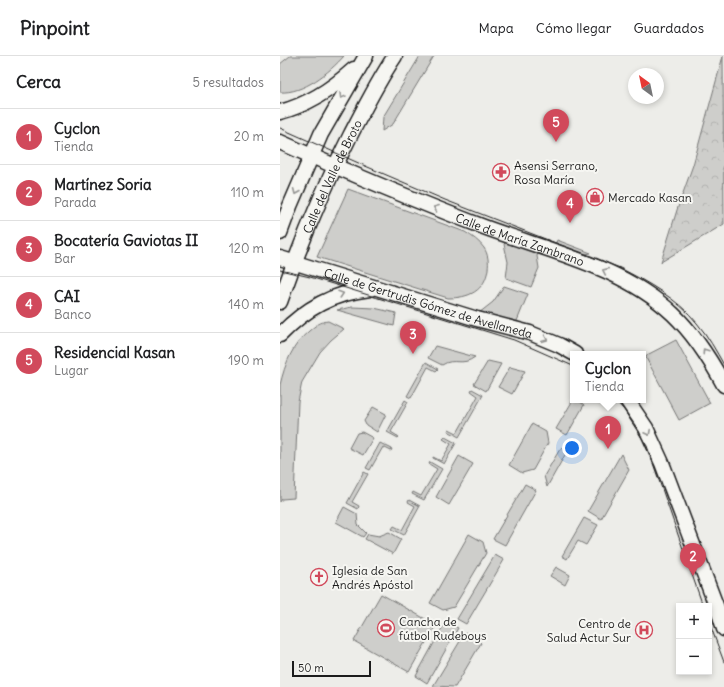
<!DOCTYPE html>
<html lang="es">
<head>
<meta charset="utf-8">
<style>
	body { margin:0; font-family:Delius,sans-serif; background:#f2f2f2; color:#202124 }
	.controls { position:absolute; right:12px; bottom:12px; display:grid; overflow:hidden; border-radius:0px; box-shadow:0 2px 6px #0003 }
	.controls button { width:36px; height:36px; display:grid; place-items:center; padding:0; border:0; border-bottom:1px solid #e0e0e0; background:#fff; color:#202124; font:20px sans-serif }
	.compass { position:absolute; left:348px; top:12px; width:36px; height:36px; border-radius:50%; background:#fff; box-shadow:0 2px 6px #0003; rotate:327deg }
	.scale { position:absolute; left:12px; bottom:10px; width:79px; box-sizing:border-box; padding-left:4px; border:2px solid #1c1c1c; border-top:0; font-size:11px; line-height:14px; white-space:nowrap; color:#1c1c1c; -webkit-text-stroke:3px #f6f6f2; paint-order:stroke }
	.you { position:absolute; left:292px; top:392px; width:14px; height:14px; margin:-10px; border:3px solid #fff; border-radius:50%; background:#1a73e8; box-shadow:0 0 0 6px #1a73e833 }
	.badge { display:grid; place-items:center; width:26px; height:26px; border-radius:50%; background:#d1495b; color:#fff; font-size:13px; font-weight:700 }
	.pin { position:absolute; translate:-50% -33px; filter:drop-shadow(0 1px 2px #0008) }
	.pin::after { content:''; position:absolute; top:21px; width:14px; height:12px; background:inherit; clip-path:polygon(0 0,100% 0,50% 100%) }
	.popup { position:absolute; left:290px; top:295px; width:76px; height:52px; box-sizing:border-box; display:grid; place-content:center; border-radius:0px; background:#fff; filter:drop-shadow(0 1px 3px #0005); font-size:13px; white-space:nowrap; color:#757577 }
	.popup b { font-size:15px; color:#202124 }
	.popup::after { content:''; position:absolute; left:50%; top:100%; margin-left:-8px; border:8px solid transparent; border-top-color:#fff }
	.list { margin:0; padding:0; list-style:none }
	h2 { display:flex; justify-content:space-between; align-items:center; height:52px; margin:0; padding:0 16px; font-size:17px }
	h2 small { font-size:13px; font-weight:400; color:#757577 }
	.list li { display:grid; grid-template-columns:26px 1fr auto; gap:12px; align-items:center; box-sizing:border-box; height:56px; padding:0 16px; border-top:1px solid #e0e0e0 }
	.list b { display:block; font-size:15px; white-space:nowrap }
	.list p { margin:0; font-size:13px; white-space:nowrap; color:#757577 }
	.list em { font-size:13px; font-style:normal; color:#757577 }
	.map { position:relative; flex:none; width:444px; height:631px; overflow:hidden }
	header { display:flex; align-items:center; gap:24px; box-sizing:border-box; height:56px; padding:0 20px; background:#fff; border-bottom:1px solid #e0e0e0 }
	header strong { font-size:19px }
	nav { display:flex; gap:22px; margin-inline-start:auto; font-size:14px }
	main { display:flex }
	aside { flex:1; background:#fff }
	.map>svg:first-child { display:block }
	.grass { fill:#cececb; stroke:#757574 }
	.park { fill:url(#park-crowns); stroke:#757574 }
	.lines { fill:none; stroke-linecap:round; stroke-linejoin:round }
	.major-casing { stroke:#1c1c1c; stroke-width:17 }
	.major { stroke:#f6f6f2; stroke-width:14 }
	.tram { stroke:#1c1c1c; stroke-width:1 }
	.oneway { stroke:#949492 }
	.labels { text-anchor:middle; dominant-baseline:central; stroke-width:4; stroke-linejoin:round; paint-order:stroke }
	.poi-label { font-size:12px; fill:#1c1c1c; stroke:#f6f6f2; text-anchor:start }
	.street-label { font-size:12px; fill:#1c1c1c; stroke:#f6f6f2 }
</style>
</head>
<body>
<header>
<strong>Pinpoint</strong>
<nav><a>Mapa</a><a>Cómo llegar</a><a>Guardados</a></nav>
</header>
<main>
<aside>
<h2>Cerca<small>5 resultados</small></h2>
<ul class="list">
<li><span class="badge">1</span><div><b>Cyclon</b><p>Tienda</p></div><em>20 m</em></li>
<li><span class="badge">2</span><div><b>Martínez Soria</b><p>Parada</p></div><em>110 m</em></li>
<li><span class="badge">3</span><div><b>Bocatería Gaviotas II</b><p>Bar</p></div><em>120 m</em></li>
<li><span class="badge">4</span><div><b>CAI</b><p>Banco</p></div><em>140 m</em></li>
<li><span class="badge">5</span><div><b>Residencial Kasan</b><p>Lugar</p></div><em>190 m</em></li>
</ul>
</aside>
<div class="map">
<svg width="444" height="631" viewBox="0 0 444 631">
	<defs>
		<pattern id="park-crowns" width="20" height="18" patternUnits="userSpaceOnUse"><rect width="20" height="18" fill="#cececb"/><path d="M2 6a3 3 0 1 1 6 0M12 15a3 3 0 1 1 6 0" fill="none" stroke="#b0b0ae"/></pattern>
	</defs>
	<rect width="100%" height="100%" fill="#edede9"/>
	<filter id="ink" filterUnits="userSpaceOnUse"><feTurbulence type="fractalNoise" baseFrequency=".025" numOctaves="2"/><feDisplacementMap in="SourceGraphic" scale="8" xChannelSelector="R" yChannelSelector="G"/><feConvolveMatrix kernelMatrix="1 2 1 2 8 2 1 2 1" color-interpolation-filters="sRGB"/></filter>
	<g filter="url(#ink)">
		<path class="grass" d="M10 0H64C50 16 23 38 0 36V8Z
			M140 0H154L113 68 102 75 103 61Z
			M68 133 185 176C193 181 199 185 204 192 208 198 209 206 208 213 205 235 189 242 168 242L37 201Z
			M277 184 311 197 300 199 275 189Z
			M226 186H228L258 197 257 200 259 212 251 231 226 222 228 206 224 188Z
			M224 230 248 238 237 265 234 267 199 257 213 246Z
			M72 251 94 252 116 257 114 270 57 254Z
			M48 265 64 273 51 284 40 296 22 326 18 346 14 442 2 443 0 446V329C5 308 12 289 29 275 36 269 40 266 48 265Z
			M396 284 430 347 399 364 365 300Z
			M155 290 195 301C182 311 174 301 162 309L148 302Z
			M208 305 221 308 206 335 194 328Z
			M146 306 158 313 156 315 148 311 131 342 127 340Z
			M230 311 245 315 232 338 218 331Z
			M192 333 203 339 179 381 168 375 169 373 177 377 198 340 191 335Z
			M125 344 128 346 111 376 119 381 118 382 107 376Z
			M293 344H298L304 349 287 379 276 373Z
			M93 351 106 358 97 376 86 369 84 365Z
			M252 368 266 376 268 387 253 414 242 417 229 409Z
			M82 376 93 382 83 399 69 392 77 377Z
			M165 381 176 387 164 408 153 402V401L161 405 171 388 163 383Z
			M100 387 112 393 111 395 103 391 90 414 86 412Z
			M290 390 267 431 264 420 280 393Z
			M341 398 349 414 321 463 308 455Z
			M179 400 193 408 169 449 156 441Z
			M150 406 162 413 144 444 132 438 133 436 141 440 157 413 149 408Z
			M84 416 88 418 72 446 79 450 78 453 67 447Z
			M245 428 256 434 225 489 213 483Z
			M129 444 140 450 124 479 112 473 114 470 122 474 135 450 128 446Z
			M64 451 77 458 78 469 86 477 83 481 56 466Z
			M304 462 318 469 306 489 298 485 287 503 282 500Z
			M109 476 121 483 113 498 85 483 88 478 99 480Z
			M189 478 203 486 206 497 174 551 163 554 150 547Z
			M215 499 224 504 186 568 177 563Z
			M276 511 290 519 285 529 270 520Z
			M101 538 156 569 129 616 74 585Z
			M166 565 178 572 147 627 136 620Z
			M185 577 201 587 175 631 153 630Z"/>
		<path class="park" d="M443 0 444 168 381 206 397 154 413 109Z"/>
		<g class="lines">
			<g class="major-casing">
				<g id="major">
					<path d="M0 56C28 49 53 32 74 13"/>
					<path id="s1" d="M0 86C67 116 136 145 204 171 268 195 342 210 393 258 415 279 430 303 444 329"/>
					<path d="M0 177 10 150 41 78 86 0"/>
					<path id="s2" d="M0 202 197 263 250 277 279 289 295 298"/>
					<path id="s3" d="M0 246C20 189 43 133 70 80 84 53 98 25 115 0"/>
					<path d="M0 279C26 252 53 237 90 233"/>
					<path d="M347 344 366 372 382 407 440 560 444 573"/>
				</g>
			</g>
			<use href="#major" class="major"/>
			<path class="tram" d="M0 72 83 109 165 144 340 212C367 226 398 243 417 267 428 280 436 295 444 309
				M0 214 30 221 234 284 293 310
				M335 344 344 354 367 390 423 550
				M429 566 444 606"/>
		</g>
		<defs><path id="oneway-chevron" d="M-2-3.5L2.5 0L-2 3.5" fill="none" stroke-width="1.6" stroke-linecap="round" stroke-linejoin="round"/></defs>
		<g class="oneway">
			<use href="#oneway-chevron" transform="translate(62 40) rotate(120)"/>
			<use href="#oneway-chevron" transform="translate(16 136) rotate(113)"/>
			<use href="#oneway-chevron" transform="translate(156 152) rotate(-158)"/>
			<use href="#oneway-chevron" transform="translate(325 215) rotate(-156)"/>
			<use href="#oneway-chevron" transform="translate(61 238) rotate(-18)"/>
			<use href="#oneway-chevron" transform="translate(265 283) rotate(23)"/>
			<use href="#oneway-chevron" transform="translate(425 295) rotate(-124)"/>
			<use href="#oneway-chevron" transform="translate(368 377) rotate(63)"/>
		</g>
	</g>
	<defs>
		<g id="pharmacy-ring" transform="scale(0.9)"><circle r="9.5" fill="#f6f6f2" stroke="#d1495b" stroke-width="1.5"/><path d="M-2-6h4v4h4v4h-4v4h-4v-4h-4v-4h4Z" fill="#d1495b"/></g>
		<g id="shop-ring" transform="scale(0.9)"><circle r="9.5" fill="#f6f6f2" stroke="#d1495b" stroke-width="1.5"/><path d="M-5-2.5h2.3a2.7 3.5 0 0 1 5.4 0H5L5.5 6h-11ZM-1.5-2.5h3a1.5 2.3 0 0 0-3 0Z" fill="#d1495b"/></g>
		<g id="church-ring" transform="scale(0.9)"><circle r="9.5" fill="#f6f6f2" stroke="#d1495b" stroke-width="1.5"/><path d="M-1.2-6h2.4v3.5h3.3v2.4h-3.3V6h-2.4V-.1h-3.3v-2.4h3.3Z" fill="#d1495b"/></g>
		<g id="stadium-ring" transform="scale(0.9)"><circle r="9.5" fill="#f6f6f2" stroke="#d1495b" stroke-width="1.5"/><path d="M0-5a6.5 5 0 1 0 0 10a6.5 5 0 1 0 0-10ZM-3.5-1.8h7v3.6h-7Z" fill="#d1495b"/></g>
		<g id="hospital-ring" transform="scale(0.9)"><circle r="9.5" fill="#f6f6f2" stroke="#d1495b" stroke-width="1.5"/><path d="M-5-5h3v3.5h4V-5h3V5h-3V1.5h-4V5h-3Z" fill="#d1495b"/></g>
	</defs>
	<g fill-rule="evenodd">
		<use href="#pharmacy-ring" x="221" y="116"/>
		<use href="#shop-ring" x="315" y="141"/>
		<use href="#church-ring" x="39" y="521"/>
		<use href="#stadium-ring" x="106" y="572"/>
		<use href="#hospital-ring" x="364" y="574"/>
	</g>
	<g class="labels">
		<g class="poi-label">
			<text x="234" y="109">Asensi Serrano,<tspan x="234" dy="14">Rosa María</tspan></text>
			<text x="328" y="141">Mercado Kasan</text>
			<text x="52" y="514">Iglesia de San<tspan x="52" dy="14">Andrés Apóstol</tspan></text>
			<text x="119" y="565">Cancha de<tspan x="119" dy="14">fútbol Rudeboys</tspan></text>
			<text x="351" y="567" text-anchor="end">Centro de<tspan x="351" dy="14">Salud Actur Sur</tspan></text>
		</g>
		<g class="street-label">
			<text stroke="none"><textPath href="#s3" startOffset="136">Calle del Valle de Broto</textPath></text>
			<text stroke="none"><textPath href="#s1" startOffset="259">Calle de María Zambrano</textPath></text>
			<text stroke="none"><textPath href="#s2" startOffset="155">Calle de Gertrudis Gómez de Avellaneda</textPath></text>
		</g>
	</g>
</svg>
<div class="controls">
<button>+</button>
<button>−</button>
</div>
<svg class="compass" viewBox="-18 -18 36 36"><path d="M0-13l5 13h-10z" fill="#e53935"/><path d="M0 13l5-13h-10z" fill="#757577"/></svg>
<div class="scale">50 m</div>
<div class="you"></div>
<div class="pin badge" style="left:328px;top:393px">1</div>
<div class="popup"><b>Cyclon</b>Tienda</div>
<div class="pin badge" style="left:413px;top:520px">2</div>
<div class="pin badge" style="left:133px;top:298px">3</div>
<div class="pin badge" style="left:290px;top:167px">4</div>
<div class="pin badge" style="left:276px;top:86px">5</div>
</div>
</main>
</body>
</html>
